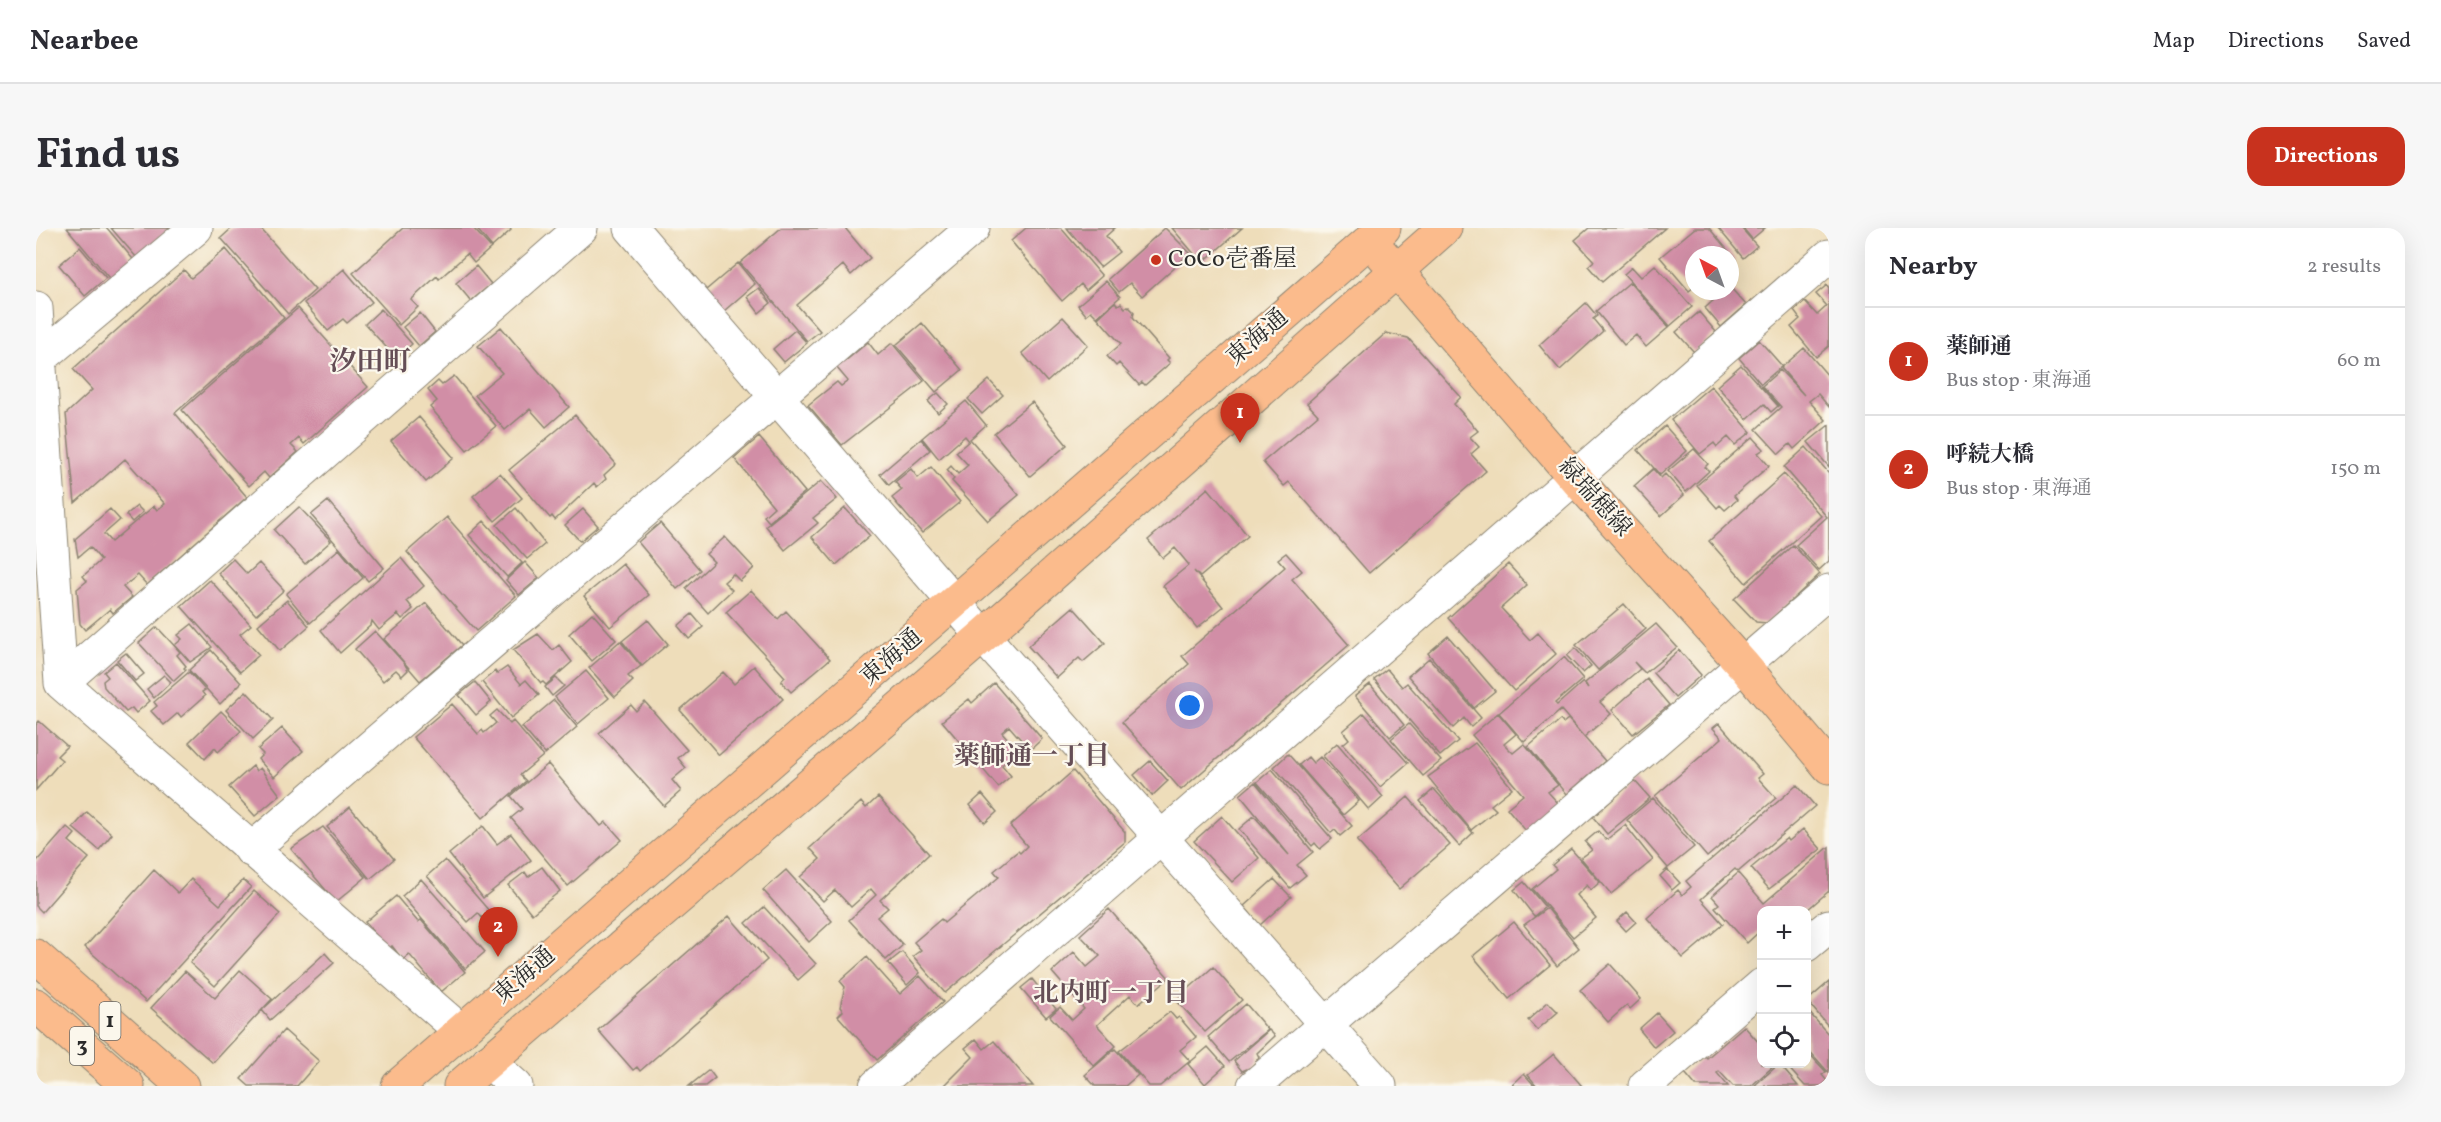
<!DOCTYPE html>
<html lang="en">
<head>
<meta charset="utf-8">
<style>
	body { margin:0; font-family:Vollkorn,"Noto Serif JP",serif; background:#f7f7f7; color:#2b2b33 }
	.controls { position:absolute; right:18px; bottom:18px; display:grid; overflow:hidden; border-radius:12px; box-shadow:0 6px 24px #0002 }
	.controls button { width:54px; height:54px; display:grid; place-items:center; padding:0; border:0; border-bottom:2px solid #e1e1e2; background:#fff; color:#2b2b33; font:30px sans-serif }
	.compass { position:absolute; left:1649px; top:18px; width:54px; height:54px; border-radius:50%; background:#fff; box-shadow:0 6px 24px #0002; rotate:319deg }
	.you { position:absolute; left:1154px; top:478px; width:21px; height:21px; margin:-15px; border:4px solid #fff; border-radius:50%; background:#1a73e8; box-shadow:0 0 0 9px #1a73e833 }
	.badge { display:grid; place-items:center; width:39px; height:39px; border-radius:50%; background:#c8321e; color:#fff; font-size:20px; font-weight:700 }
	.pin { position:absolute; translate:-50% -50px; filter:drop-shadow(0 2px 3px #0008) }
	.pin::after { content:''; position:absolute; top:32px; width:21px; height:18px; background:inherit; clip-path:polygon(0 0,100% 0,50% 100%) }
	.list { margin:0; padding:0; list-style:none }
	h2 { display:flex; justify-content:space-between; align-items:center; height:78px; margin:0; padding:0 24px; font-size:26px }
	h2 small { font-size:20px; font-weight:400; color:#7c7c81 }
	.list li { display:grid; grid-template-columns:39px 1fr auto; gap:18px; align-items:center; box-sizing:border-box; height:108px; padding:0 24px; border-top:2px solid #e1e1e2 }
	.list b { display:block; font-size:22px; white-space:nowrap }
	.list p { margin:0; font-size:20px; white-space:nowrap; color:#7c7c81 }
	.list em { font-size:20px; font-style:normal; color:#7c7c81 }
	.icon { flex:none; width:33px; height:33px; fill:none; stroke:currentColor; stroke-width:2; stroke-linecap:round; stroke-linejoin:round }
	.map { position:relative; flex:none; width:1793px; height:858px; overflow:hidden; border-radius:18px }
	header { display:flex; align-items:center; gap:36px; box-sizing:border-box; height:84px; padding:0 30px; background:#fff; border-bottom:2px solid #e1e1e2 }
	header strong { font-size:28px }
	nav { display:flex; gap:33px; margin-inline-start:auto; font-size:21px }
	.intro { display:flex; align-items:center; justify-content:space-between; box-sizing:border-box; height:144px; padding:0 36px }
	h1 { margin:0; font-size:42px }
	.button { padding:15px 27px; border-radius:18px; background:#c8321e; color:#fff; font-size:21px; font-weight:700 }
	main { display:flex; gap:36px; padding:0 36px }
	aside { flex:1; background:#fff; border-radius:18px; box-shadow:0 6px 24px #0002 }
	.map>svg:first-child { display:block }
	.building { fill:#d18ea6 }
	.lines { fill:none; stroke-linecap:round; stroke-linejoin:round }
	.minor-casing { stroke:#8c8472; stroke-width:35 }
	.major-casing { stroke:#8c8472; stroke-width:35 }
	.highway-casing { stroke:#8c8472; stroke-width:35 }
	.minor { stroke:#fff; stroke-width:33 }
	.major { stroke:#fbbb8c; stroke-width:33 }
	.highway { stroke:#fbbb8c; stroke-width:33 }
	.poi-dot { fill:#c8321e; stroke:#fbf7ec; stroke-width:2 }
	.labels { text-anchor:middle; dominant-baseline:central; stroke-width:4.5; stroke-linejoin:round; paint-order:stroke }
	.shield { fill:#fbf7ec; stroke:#696865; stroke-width:1.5 }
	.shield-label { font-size:22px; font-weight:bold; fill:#2b2b2b }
	.poi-label { font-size:24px; fill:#2b2b2b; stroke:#fbf7ec; text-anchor:start }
	.street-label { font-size:24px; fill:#2b2b2b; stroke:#fbf7ec }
	.neighbourhood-label { font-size:26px; font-weight:bold; fill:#654e56; stroke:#fbf7ec }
	.quarter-label { font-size:27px; font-weight:bold; fill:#654e56; stroke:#fbf7ec }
</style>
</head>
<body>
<header>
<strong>Nearbee</strong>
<nav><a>Map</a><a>Directions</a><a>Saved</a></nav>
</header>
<div class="intro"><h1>Find us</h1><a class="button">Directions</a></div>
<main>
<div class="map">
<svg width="1793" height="858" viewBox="0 0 1793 858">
	<rect width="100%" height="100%" fill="#fbf7ec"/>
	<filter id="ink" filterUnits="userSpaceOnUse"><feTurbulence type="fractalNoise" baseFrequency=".0167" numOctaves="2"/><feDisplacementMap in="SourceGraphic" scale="12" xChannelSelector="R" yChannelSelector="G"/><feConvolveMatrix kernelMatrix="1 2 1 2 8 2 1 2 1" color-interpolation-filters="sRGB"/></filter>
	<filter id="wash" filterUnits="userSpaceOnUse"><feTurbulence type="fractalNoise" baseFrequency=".008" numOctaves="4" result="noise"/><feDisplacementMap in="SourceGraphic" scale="24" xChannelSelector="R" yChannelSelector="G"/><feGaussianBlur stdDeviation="1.35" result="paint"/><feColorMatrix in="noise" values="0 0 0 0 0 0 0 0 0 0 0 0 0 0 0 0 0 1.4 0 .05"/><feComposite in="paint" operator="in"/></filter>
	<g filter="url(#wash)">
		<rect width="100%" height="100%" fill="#eeddba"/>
		<g id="blocks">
			<path class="building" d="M31 0H71L101 36 78 56Z
				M75 0H136L101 30Z
				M196 0H224L279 62 252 86 185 10Z
				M367 0H437L455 20 438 35 431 26 403 51 401 48 375 72 382 79 363 97 317 45Z
				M440 0H474L475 2 456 19Z
				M745 0H809L834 30 815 47 807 37 761 77 784 103 771 113 704 35Z
				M990 0H1025L1066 48 1050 62 1045 56 1026 73 975 13Z
				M1031 0H1079L1070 8 1083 24 1064 39Z
				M1129 0 1154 25 1106 68 1094 55 1083 64 1072 51Z
				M1136 0H1206L1166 35Z
				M1553 0H1629L1566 54 1552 38 1558 33 1539 12Z
				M1659 0H1673L1700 32 1694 37V27H1658V59L1653 63 1624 29Z
				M1682 0H1705L1721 18 1707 30Z
				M1707 0H1729L1716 11Z
				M44 19 70 50 49 68 23 37Z
				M190 21 248 90 139 185 211 269 111 357 102 347 87 359 96 369 77 385 74 381 49 402 44 396 41 361 51 353 47 348 65 332 54 319 42 329 39 311 74 281 84 292 68 306 75 314 118 278 121 282 129 276 89 231 39 275 30 186 56 162 37 141 148 42 155 50Z
				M702 35 719 56 688 83 670 62Z
				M1619 37 1656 79 1634 98 1588 46 1596 39 1605 49Z
				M440 38 455 56 435 73 420 55Z
				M308 41 336 74 311 95 307 91 292 103 268 75Z
				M1070 53 1084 69 1061 89 1055 83 1050 87 1042 77Z
				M1594 54 1633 99 1610 119 1600 107 1588 117 1560 83Z
				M1791 57 1793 60V118L1780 129 1755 99 1764 91 1758 83 1769 74 1781 87 1791 78 1780 66Z
				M1694 59 1710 77 1685 99 1669 80 1688 63H1694Z
				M723 60 735 75 723 85 711 69Z
				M1079 74 1082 77 1085 75 1089 80 1092 78 1098 84 1097 89 1133 130 1131 132 1134 135 1109 157 1106 154 1103 157 1083 135 1080 138 1071 128 1085 116 1062 90Z
				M1550 75 1561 88 1557 91 1567 103 1524 142 1503 117Z
				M262 80 332 159 268 216 263 210 255 217 262 224 233 250 228 244 213 258 146 182Z
				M345 81 376 116 360 130 329 96Z
				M1663 84 1680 104 1658 124 1640 104Z
				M384 85 399 104 383 118 367 99Z
				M1027 89 1052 117 1011 154 986 125Z
				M886 95 926 142 900 164 860 117Z
				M465 99 533 179 510 199 494 181 469 202 439 167 466 145 442 118Z
				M759 102 771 115 748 134 737 121Z
				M1350 105 1372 110 1425 169 1418 176 1442 203 1434 209 1443 219 1435 226 1450 243 1333 345 1253 254 1248 258 1227 234 1282 187 1271 175Z
				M1723 112 1746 138 1725 156 1703 130Z
				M832 114 842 127 856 115 888 153 806 217 772 177 801 154 805 158 812 153 801 140Z
				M1768 120 1793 149V179L1782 166 1773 173 1790 192 1758 221 1754 216 1743 226 1720 201 1745 179 1726 158 1744 142 1768 167 1745 140Z
				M1705 137 1742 178 1735 184 1728 176 1711 191 1681 158Z
				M418 148 460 198 431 222 394 179 401 173 392 162 402 153 406 157Z
				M953 152 967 167 946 186 932 171Z
				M1675 158 1715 204 1699 217 1692 209 1681 219 1678 215 1664 226 1635 192Z
				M902 165 912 176 902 185 892 173Z
				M930 173 950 197 934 211 983 267 952 293 916 253 918 251 911 242 915 238 922 246 932 237 920 224 933 213 929 208 903 231 886 210Z
				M996 174 1031 217 994 248 958 205Z
				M539 187 580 236 568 247 570 251 561 259 558 255 519 292 516 288 514 290 473 242Z
				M383 189 418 230 390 254 355 213Z
				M1793 197V239L1772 214Z
				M1629 198 1651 223 1624 247 1602 222Z
				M723 209 769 264 733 294 728 288 738 279 698 230Z
				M1717 209 1728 221 1722 225 1733 238 1698 268 1701 272 1689 282 1684 277 1681 280 1661 257Z
				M885 211 894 222 853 257 844 246Z
				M1770 219 1793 245V333L1783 342 1760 317 1791 289 1748 239Z
				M1658 221 1672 236 1669 239 1673 243 1650 264 1632 243Z
				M895 239 924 274 886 305 856 270 866 262 859 254 875 241 882 250Z
				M1617 241 1625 250 1629 246 1648 267 1625 288 1598 258Z
				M464 245 486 270 459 293 437 268Z
				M1748 246 1785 288 1710 355 1673 313Z
				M785 253 801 271 777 290 782 295 749 322 730 298Z
				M1172 260 1212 308 1164 349 1158 343 1187 379 1161 400 1127 358 1153 337 1139 320 1127 330 1112 312Z
				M292 273 348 340 332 353 275 287Z
				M101 278 107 284 96 294 90 287Z
				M263 279 295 313 269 336 238 302Z
				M480 280 509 316 491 331 461 297Z
				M809 280 834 308 800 337 776 309Z
				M547 281 562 298 544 313 529 297Z
				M411 289 480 368 440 403 371 324Z
				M448 293 486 335 471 349 433 307Z
				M624 295 664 342 641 361 602 314Z
				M689 309 718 340 704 353 697 346 688 354 696 362 672 385 650 360 678 334 670 326Z
				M1757 317 1784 346 1731 395 1720 394 1698 371Z
				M303 321 327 350 274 395 250 366Z
				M1250 325 1266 343 1256 351 1313 417 1145 562 1086 494 1153 436 1146 428 1249 339 1242 331Z
				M365 330 388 358 371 373 377 381 366 391 362 386 343 402 336 393 335 397 304 425 285 402Z
				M197 331 211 346 223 335 248 362 220 387 182 345Z
				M489 334 503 350 483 367 470 352Z
				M587 336 613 367 574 399 548 368Z
				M1472 336 1491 357 1465 380 1494 412 1502 405 1520 426 1478 463 1412 390Z
				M174 352 215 397 204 406 223 427 204 444 145 378Z
				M715 362 742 391 750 383 794 431 755 464 745 453 749 449 690 384Z
				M251 372 273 398 244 423 222 397Z
				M390 375 426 417 384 453 348 411Z
				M1588 376 1610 401 1562 442 1540 417Z
				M1037 379 1069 415 1047 434 1043 430 1021 450 992 418Z
				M556 385 580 412 556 433 533 406Z
				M656 386 667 399 653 411 642 398Z
				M612 392 632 416 606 438 586 413Z
				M156 396 176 419 154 434 139 417 146 411 142 407Z
				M1620 396 1641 419 1609 445 1598 434 1604 441 1564 474 1575 486 1548 509 1525 482 1488 514 1463 485 1528 429 1547 451 1519 475 1521 477 1547 454 1552 460 1549 455Z
				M121 399 144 424 141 427 150 438 148 440 150 442 138 453 103 415Z
				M339 403 368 435 372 442 366 448 360 442 347 453 319 421Z
				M502 406 517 422 523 417 536 434 510 457 507 454 505 455 477 422Z
				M1412 408 1459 463 1438 480 1392 425Z
				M584 413 605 438 592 448 597 453 579 469 553 440Z
				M1539 420 1555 438 1547 445 1531 428Z
				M175 422 205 455 184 476 153 442Z
				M1643 422 1665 447 1639 470 1617 445Z
				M90 425 108 446 99 453 81 432Z
				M1393 430 1445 490 1435 499 1428 490 1417 500 1372 448Z
				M80 434 114 473 100 485 96 480 90 484 68 459 67 453 72 449 68 444Z
				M718 438 747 471 683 527 644 482 687 444 698 456Z
				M471 439 485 456 490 452 503 467 475 490 446 454 459 443 461 446Z
				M1351 441 1366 459 1371 455 1422 513 1404 528 1338 451Z
				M550 443 573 470 542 496 519 469Z
				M153 444 169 462 166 464 169 468 145 489 142 485 128 497 115 483 121 478 118 474Z
				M128 447 135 454 118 470 111 461Z
				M520 450 528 458 516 468 509 459Z
				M1611 451 1633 477 1597 506 1576 482Z
				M439 454 455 474 440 487 423 467Z
				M958 455 1006 511 994 522 973 498 966 504 982 523 966 537 975 548 962 559 906 493 933 471 936 475Z
				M1334 456 1368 497 1354 509 1319 468Z
				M210 463 237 492 217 511 190 482Z
				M518 472 541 499 509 526 486 499Z
				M609 474 651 522 642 530 650 540 636 552 645 563 628 578 563 505 595 477 600 483Z
				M416 476 442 506 446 502 448 505 460 495 454 488 461 482 474 496 477 493 507 528 484 547 490 553 447 590 377 509Z
				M185 483 205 503 182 524 179 520 169 531 153 514Z
				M1328 485 1372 535 1344 559 1307 516 1313 511 1307 503Z
				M1462 485 1480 506 1468 516 1477 525 1488 516 1522 557 1512 564 1522 575 1490 603 1471 580 1487 567 1436 507Z
				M1532 491 1569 533 1531 566 1492 519 1524 492 1527 495Z
				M3 493 31 518 21 528 26 532 0 562V497Z
				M1683 495 1727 546 1722 550 1740 570 1671 629 1619 568 1686 510 1677 500Z
				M1373 496 1405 533 1387 548 1355 511Z
				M246 500 267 523 238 549 222 531 227 526 222 521Z
				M1301 515 1347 569 1333 582 1287 528Z
				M1439 515 1476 560 1455 577 1460 582 1435 602 1392 549Z
				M1252 526 1316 598 1304 608 1299 602 1295 605 1238 539Z
				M1272 529 1277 535 1284 529 1323 573 1307 587 1263 537Z
				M1114 533 1132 553 1116 568 1098 547Z
				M512 536 565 598 570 594 586 612 532 658 475 590 486 581 475 568Z
				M217 538 220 543 224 540 244 567 219 588 193 559Z
				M1236 541 1296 611 1284 621 1279 615 1276 618 1221 554Z
				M1037 543 1089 604V614L909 765 877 728 885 722 878 714 905 691 908 695 963 649 958 643 982 623 984 625 991 618 974 598Z
				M1598 552 1614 570 1571 606 1557 589Z
				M1219 554 1277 624 1261 637 1270 647 1254 660 1203 601 1218 588 1253 627 1204 567Z
				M1761 557 1779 578 1702 644 1699 641 1665 671 1687 696 1647 730 1611 690 1642 662 1646 667 1655 659 1650 653Z
				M1398 561 1437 605 1423 618 1384 573Z
				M946 566 961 584 949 595 934 577Z
				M842 569 893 626 844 672 852 680 841 689 867 717 850 732 813 692 840 667 835 661 815 679 799 662 787 673 764 649 784 631 774 620 825 574 830 580Z
				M1372 569 1414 617 1363 661 1321 613Z
				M1617 570 1658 619 1632 640 1591 592Z
				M314 579 358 631 334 651 291 599Z
				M51 584 76 606 63 622 37 600Z
				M1186 588 1223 630 1196 654 1158 613Z
				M1589 597 1617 632 1575 666 1545 630 1556 622 1549 614 1562 603 1570 612Z
				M447 598 461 616 475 606 495 632 447 670 413 626Z
				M31 599 39 606 33 613 53 630 6 684 0 678V634Z
				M287 599 330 649 300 674 255 621Z
				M1767 601 1785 621 1733 661 1715 640 1751 610 1753 613Z
				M1793 619V663L1771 682H1725V702L1711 715 1679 679 1683 676 1676 668 1702 645 1728 675Z
				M1535 621 1564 654 1555 662 1551 657 1541 667 1560 690 1537 709 1496 661 1520 641 1516 637Z
				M409 632 454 684 447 691 442 685 432 694 391 648Z
				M506 639 524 663 496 686 472 657 489 644 492 649Z
				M1631 641 1644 655 1636 662 1624 648Z
				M118 642 142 665 155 651 184 677 207 652 215 659 110 774 49 719Z
				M750 642 796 693 773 714 727 662Z
				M385 651 449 724 429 741 366 668Z
				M1238 651 1255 669 1224 697 1208 678Z
				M1488 654 1509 679 1498 688 1478 662Z
				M218 663 244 686 179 758 154 735Z
				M360 668 382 694 385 692 429 744 405 764 373 726 367 732 356 718 352 722 329 694Z
				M728 679 780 736 762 752 710 695Z
				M1511 680 1543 720 1521 738 1488 697Z
				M1073 681 1133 750 1102 776 1094 767 1061 797 1080 818 1058 838 1014 788 1024 779 1036 792 1048 781 1016 744 1038 724 1051 739 1064 728 1044 707Z
				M1591 684 1600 694 1590 703 1581 693Z
				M693 688 731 732 604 843 601 839 597 842 562 802Z
				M1478 694 1514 737 1473 771 1437 728Z
				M866 724 884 745 871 757 852 735Z
				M289 725 298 735 234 792 226 782Z
				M831 729 864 766 884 748 907 774 841 832 802 788 807 783 804 779 809 759 804 753Z
				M1574 736 1605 771 1594 781 1591 777 1572 794 1544 762Z
				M1177 739 1206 772 1169 804 1140 772Z
				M204 742 236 771 177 835 115 780 149 743 179 770Z
				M996 751 1020 781 1010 789 985 760Z
				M1793 754V799L1771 773Z
				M1512 774 1522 784 1501 802 1492 792Z
				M1210 776 1232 802 1193 834 1172 809Z
				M1770 781 1793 807V845L1770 819Z
				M1134 784 1140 791 1143 789 1160 809 1144 822 1154 833 1124 858H1113L1083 823Z
				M1621 785 1637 803 1618 819 1603 801Z
				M1708 798 1725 817V836H1740L1715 858H1697L1683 843 1681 845 1692 858H1660L1649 845 1669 828 1671 830Z
				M248 802 283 833 261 858H213L205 851Z
				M1233 802 1239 808 1221 825 1223 829 1216 839 1206 843 1198 833Z
				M940 811 948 821 958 813 997 858H908L937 829 929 820Z
				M1172 819 1189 838 1169 856 1152 836Z
				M1079 821 1102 847 1089 858H1059L1049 847Z
				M1770 822 1790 844 1786 847 1791 853 1786 858H1769L1749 836H1770Z
				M1518 826 1546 858H1501L1492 847Z
				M1743 836 1762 858H1718Z
				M673 842 679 850 669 858H653Z
				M1488 846 1499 858H1475Z"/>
		</g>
	</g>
	<g filter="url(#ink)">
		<use href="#blocks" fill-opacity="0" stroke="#8c8472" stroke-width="1.5"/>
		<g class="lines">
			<g class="minor-casing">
				<path id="minor" d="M595 0 947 408 1344 858
					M0 80 25 455 425 803
					M0 134 160 0
					M25 455 545 0
					M215 622 937 0
					M1770 717 1793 698
					M452 833 480 858
					M840 858 1793 28
					M1218 858 1793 363
					M1609 858 1726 757"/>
			</g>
			<g class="major-casing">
				<path id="major" d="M1346 26 1540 251 1708 438 1793 539
					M362 858 1348 0
					M424 858 947 408 1409 0"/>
			</g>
			<g class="highway-casing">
				<path id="highway" d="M0 728 147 858
					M0 777 92 858"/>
			</g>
			<use href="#minor" class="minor"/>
			<use href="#major" class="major"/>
			<use href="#highway" class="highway"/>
		</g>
	</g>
	<circle class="poi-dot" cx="1120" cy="32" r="6"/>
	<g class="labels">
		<g class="shield">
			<rect x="63.5" y="774" width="21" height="38" rx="4.5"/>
			<rect x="34" y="799" width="24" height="38" rx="4.5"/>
		</g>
		<g class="shield-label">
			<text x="74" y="793">1</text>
			<text x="46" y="818">3</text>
		</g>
		<g class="poi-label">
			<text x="1132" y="32">CoCo壱番屋</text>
		</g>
		<g class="street-label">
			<text transform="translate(1222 110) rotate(-41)">東海通</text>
			<text transform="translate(1558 270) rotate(48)">緑瑞穂線</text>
			<text transform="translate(856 430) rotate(-41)">東海通</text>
			<text transform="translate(489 748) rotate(-41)">東海通</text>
		</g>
		<g class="neighbourhood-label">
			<text x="996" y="529">薬師通一丁目</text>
			<text x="1075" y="766">北内町一丁目</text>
		</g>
		<g class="quarter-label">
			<text x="334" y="135">汐田町</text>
		</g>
	</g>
</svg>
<div class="controls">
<button>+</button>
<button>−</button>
<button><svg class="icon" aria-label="locate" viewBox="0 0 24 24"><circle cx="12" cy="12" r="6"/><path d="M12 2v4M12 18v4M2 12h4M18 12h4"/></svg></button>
</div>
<svg class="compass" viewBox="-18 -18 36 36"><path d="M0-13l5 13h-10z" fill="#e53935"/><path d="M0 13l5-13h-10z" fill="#7c7c81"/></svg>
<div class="you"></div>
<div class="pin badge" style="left:1204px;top:215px">1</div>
<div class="pin badge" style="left:462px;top:729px">2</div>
</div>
<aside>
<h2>Nearby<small>2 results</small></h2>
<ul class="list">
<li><span class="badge">1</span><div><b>薬師通</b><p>Bus stop · 東海通</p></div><em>60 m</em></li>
<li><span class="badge">2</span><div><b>呼続大橋</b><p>Bus stop · 東海通</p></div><em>150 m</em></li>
</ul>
</aside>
</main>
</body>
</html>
